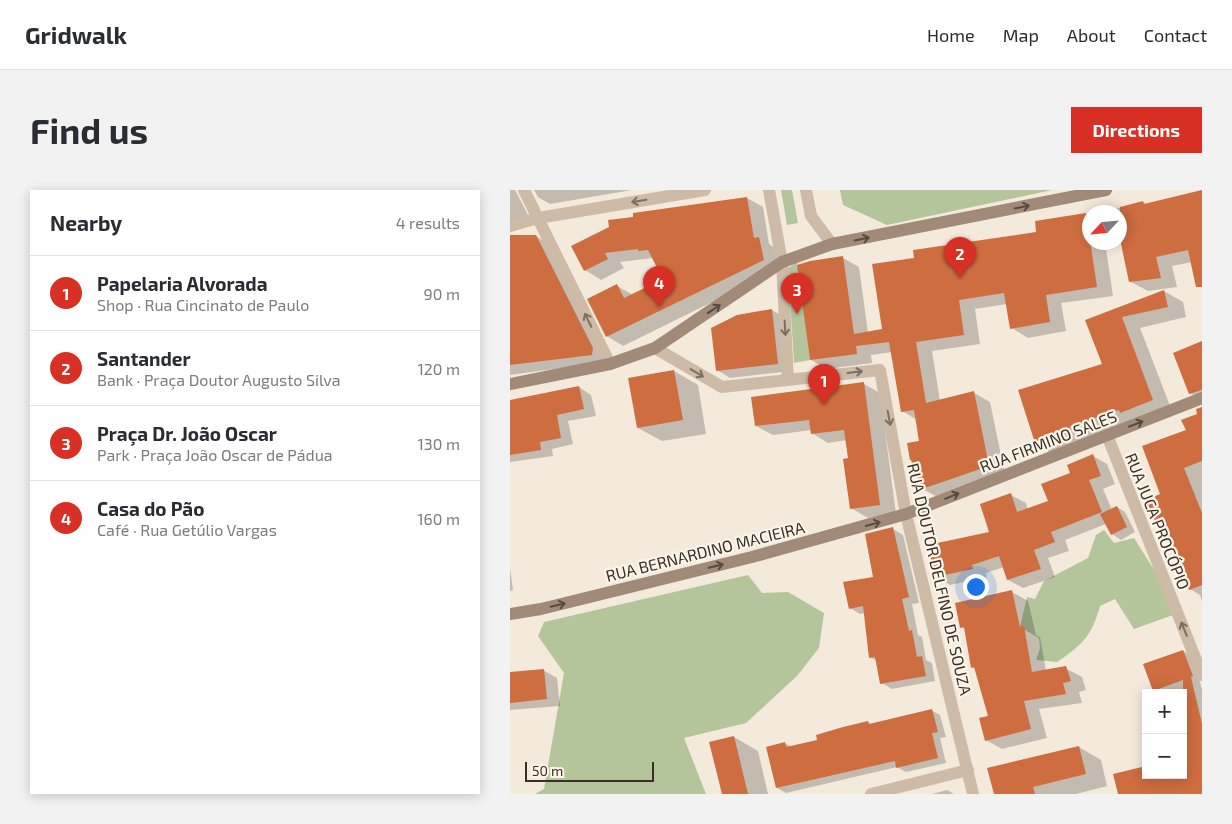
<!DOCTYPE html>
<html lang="en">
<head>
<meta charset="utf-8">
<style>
	body { margin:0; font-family:"Exo 2",sans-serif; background:#f2f2f3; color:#2b2b33 }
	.controls { position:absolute; right:15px; bottom:15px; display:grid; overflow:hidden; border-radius:0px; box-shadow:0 2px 12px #0003 }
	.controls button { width:45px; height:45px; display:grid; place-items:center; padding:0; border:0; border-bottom:1px solid #e1e1e2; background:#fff; color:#2b2b33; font:25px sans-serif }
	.compass { position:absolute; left:572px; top:15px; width:45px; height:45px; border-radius:50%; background:#fff; box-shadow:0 2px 12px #0003; rotate:244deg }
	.scale { position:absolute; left:15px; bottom:12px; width:129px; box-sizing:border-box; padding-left:5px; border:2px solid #392f28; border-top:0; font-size:14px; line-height:18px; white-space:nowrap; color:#392f28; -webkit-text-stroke:4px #fbf4e9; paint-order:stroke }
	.you { position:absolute; left:465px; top:396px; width:18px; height:18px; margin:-12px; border:4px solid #fff; border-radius:50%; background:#1a73e8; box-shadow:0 0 0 8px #1a73e833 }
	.badge { display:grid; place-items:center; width:32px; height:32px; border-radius:50%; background:#d93025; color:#fff; font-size:16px; font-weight:700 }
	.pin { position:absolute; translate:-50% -41px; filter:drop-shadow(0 1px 2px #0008) }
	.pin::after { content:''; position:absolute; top:26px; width:18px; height:15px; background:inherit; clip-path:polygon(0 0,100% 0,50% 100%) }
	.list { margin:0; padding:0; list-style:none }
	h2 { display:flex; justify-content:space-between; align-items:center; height:65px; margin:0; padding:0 20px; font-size:21px }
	h2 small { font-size:16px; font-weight:400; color:#7c7c81 }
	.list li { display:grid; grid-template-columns:32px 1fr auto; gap:15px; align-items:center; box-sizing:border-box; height:75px; padding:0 20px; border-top:1px solid #e1e1e2 }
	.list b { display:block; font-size:19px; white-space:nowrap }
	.list p { margin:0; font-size:16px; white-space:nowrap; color:#7c7c81 }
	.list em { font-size:16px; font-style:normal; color:#7c7c81 }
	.map { position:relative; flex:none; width:692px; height:604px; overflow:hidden; border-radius:0px }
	header { display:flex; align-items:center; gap:30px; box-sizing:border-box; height:70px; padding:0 25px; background:#fff; border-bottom:1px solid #e1e1e2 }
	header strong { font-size:24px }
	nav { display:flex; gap:28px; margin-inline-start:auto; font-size:18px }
	.intro { display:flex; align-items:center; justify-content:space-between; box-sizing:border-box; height:120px; padding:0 30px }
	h1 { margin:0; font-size:35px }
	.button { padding:12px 22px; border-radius:0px; background:#d93025; color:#fff; font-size:18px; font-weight:700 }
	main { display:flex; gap:30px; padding:0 30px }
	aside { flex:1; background:#fff; border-radius:0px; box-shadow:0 2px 12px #0003 }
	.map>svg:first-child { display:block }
	.green { fill:#b4c49b }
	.shadow { fill:#0003 }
	.building { fill:#ce6d40 }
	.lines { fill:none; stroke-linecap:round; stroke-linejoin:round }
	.minor { stroke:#cdbba7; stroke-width:12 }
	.tertiary { stroke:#cdbba7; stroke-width:12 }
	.secondary { stroke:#a18a78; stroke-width:12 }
	.oneway { stroke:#7c6e61 }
	.oneway2 { stroke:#584a40 }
	.labels { text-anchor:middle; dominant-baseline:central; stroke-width:4.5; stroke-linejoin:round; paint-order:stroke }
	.street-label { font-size:16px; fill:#392f28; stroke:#fbf4e9 }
</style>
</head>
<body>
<header>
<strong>Gridwalk</strong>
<nav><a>Home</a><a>Map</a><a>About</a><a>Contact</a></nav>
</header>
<div class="intro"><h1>Find us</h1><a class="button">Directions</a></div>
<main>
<aside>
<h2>Nearby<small>4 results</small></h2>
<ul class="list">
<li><span class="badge">1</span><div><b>Papelaria Alvorada</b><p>Shop · Rua Cincinato de Paulo</p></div><em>90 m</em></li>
<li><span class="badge">2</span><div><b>Santander</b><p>Bank · Praça Doutor Augusto Silva</p></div><em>120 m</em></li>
<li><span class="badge">3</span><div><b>Praça Dr. João Oscar</b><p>Park · Praça João Oscar de Pádua</p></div><em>130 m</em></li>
<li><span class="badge">4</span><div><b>Casa do Pão</b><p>Café · Rua Getúlio Vargas</p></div><em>160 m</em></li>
</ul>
</aside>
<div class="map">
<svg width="692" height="604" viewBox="0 0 692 604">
	<rect width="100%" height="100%" fill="#f4eadc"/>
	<path class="green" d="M271 0H282L288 33 277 35Z
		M330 0H542L377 35 333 15Z
		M287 72 300 170 284 173 278 78Z
		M594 340 604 353 624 348 648 386 663 425 624 439 605 409 590 416C582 446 572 455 547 472L526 470 530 458 529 448 510 437 517 407 525 409 534 391 578 368 586 345Z
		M238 385 252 403 278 402 314 423 309 458 287 486 236 533 174 548 196 604H25L34 599 54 483 28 446 34 432Z"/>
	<path class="shadow" d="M0 0H5L18 25 0 30Z
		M24 0H122L40 14 28 7Z
		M692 2V79L682 72 662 76 667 97 638 101 621 92 610 43V22H605L604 19 633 12 637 15Z
		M237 8 253 17 259 54 265 58 269 79 113 156 97 146 107 96 123 105 154 90 142 68 110 72 114 78 91 90 75 80 63 56Z
		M576 24 580 27V52H595L603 106 551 113 556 141 518 148 502 138 497 114 465 119 470 154 422 161 430 211 464 203 480 212 495 285 429 308 413 299 407 230 392 221 382 162 361 165 362 173 317 179 301 170 333 68 349 77 358 143 374 140 406 69 528 43Z
		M26 46 40 55 96 172 0 185V57Z
		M654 101 673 112 676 127 630 138 662 221 546 266 527 255 593 175 577 131Z
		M262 120 275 128 281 181 220 188 207 180Z
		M692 153V210L680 203Z
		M164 181 188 195 196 244 152 251 128 238Z
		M354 194 370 203 386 324 358 328 341 318 337 250 318 253 302 243V240L263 245 246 236Z
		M69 197 81 205 86 226 58 231 63 254 42 259 43 266 0 272V211Z
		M692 217V411L690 405 680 399 658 345 650 340 652 305 677 241Z
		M583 266 597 274 605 294 593 299 602 320 607 317 615 322 625 342 611 350 602 344 596 334 555 350 559 361 538 368 545 387 513 398 498 390 494 377 476 383 477 387 440 395 426 386 481 343 501 305 516 313 518 320 540 312 561 283Z
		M383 339 393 345 409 413 402 414 408 445 412 447 416 470 422 473 425 491 382 499 372 493 367 471 360 467 355 423 350 424 340 418 365 388Z
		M0 378 3 400 0 401Z
		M502 402 518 411 526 445 530 447 536 481 555 478 572 487 576 500 569 502 572 513 529 519 537 548 492 559 476 550 480 527 466 479 462 477 456 440 451 437Z
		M673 461 684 467 692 500V604H609L604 585H673V503H645L635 475Z
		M33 480 47 488 50 516 0 520V483Z
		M421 520 430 525 436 547 430 548 436 573 396 582 387 577 276 603 267 598 275 553 281 557 308 551 358 532 362 535Z
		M224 547 248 561 258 604H213L201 553Z
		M569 557 591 570 597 596 566 604H485L479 579Z
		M437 600 444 604H422Z"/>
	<path class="building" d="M692 0V97H686L678 60 646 67 651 88 619 92 610 49V17L633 11 634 14Z
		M237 7 244 48 249 47 254 70 96 147 77 109 107 94 114 108 153 89 138 60 128 61V59L95 63 98 69 74 81 61 56 99 37 98 30 123 27V23Z
		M576 23 587 97 536 105 540 132 500 139 494 103 449 110 454 145 406 152 416 213 464 201 479 276 412 299 401 270H400L397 253 409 251 404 220 391 222 379 152 346 156 347 164 300 170 287 75 300 71 333 66 344 144 372 139 362 74 404 68 403 60 526 42 525 31Z
		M0 45H26L83 158 82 165 0 175Z
		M654 100 658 117 612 127 643 210 610 223 609 220 560 236 561 242 526 256 508 200 592 174 575 130Z
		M262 119 268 174 206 181 201 138 227 125Z
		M692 151V200L679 204 663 163Z
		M164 180 173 230 127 238 118 188Z
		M354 192 370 315 340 319 333 269 338 268 334 240 301 244 299 230 245 236 241 207Z
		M69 196 74 219 47 225 51 248 30 252 31 260 0 265V210Z
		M692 217V271L674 278 692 323V395L679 400 654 339 649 341 636 310 650 304 632 256 676 240 671 230 687 224 686 219Z
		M583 264 591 286 579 290 592 322 541 342 545 352 524 360 531 379 497 390 489 366 462 375 463 379 425 387 418 355 479 342 470 314 501 303 507 322 538 311 531 294 560 283 557 275Z
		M607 316 617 337 601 345 590 324Z
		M383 337 399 407 392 409 399 441 402 440 407 467 412 466 416 486 370 494 365 467 359 468 353 416 339 419 333 392 363 387 355 344Z
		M502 400 510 437 514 436 522 482 556 476 561 491 553 493 556 504 514 511 521 539 475 551 469 528 478 526 464 477 461 478 454 437 450 438 445 413Z
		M673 460 683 486 681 487 692 534V604H608L603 584 636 576V585H673V490L643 501 633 474Z
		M34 479 37 509 0 513V482Z
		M422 519 428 542 422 543 428 568 386 578 385 571 266 598 256 557 275 552 276 557 307 550 306 545 333 537 358 531 359 534Z
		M224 546 238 604H212L199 552Z
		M569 556 576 584 523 597 525 604H484L477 578Z"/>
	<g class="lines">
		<path class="minor" d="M14 0 100 174
			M597 245 692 485
			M361 604 458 580"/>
		<path class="tertiary" d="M259 0 272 72 278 190
			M296 0 301 26 322 54
			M0 36 28 28 195 0
			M145 158 212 197 370 180 396 324 463 604"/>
		<path class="secondary" d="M0 194 100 174 145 158 272 72 322 54 596 0
			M0 424 31 419 242 367 396 324 692 208"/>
	</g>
	<defs><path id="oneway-shaft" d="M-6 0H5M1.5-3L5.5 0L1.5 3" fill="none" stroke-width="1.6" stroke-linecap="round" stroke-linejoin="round" transform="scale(1.25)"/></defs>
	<g class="oneway">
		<use href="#oneway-shaft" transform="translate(129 11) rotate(171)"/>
		<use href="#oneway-shaft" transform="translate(78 130) rotate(-116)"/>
		<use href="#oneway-shaft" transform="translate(275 138) rotate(87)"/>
		<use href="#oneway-shaft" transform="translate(345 182) rotate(-7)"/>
		<use href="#oneway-shaft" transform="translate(187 183) rotate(31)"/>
		<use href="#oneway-shaft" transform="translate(379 228) rotate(79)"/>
		<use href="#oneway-shaft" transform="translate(674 439) rotate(-112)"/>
	</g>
	<g class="oneway2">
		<use href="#oneway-shaft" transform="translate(512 17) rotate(-11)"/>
		<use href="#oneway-shaft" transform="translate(352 49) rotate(-11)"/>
		<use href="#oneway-shaft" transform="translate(204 119) rotate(-34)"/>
		<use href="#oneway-shaft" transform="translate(626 234) rotate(-21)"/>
		<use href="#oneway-shaft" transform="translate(442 306) rotate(-22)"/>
		<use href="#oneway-shaft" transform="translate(363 334) rotate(-15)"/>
		<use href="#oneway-shaft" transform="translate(206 376) rotate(-14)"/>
		<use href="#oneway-shaft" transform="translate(48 415) rotate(-14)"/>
	</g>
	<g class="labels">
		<g class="street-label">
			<text transform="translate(538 251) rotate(-21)">RUA FIRMINO SALES</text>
			<text transform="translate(648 331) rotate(68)">RUA JUCA PROCÓPIO</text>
			<text transform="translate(195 361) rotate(-14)">RUA BERNARDINO MACIEIRA</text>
			<text transform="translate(430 389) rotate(77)">RUA DOUTOR DELFINO DE SOUZA</text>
		</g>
	</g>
</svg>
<div class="controls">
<button>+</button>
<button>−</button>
</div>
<svg class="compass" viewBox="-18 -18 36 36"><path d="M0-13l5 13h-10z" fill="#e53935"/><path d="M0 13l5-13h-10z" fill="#7c7c81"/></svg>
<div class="scale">50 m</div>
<div class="you"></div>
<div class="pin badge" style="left:314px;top:215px">1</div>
<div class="pin badge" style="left:450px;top:88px">2</div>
<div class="pin badge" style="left:287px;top:124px">3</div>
<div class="pin badge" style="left:149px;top:117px">4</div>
</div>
</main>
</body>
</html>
